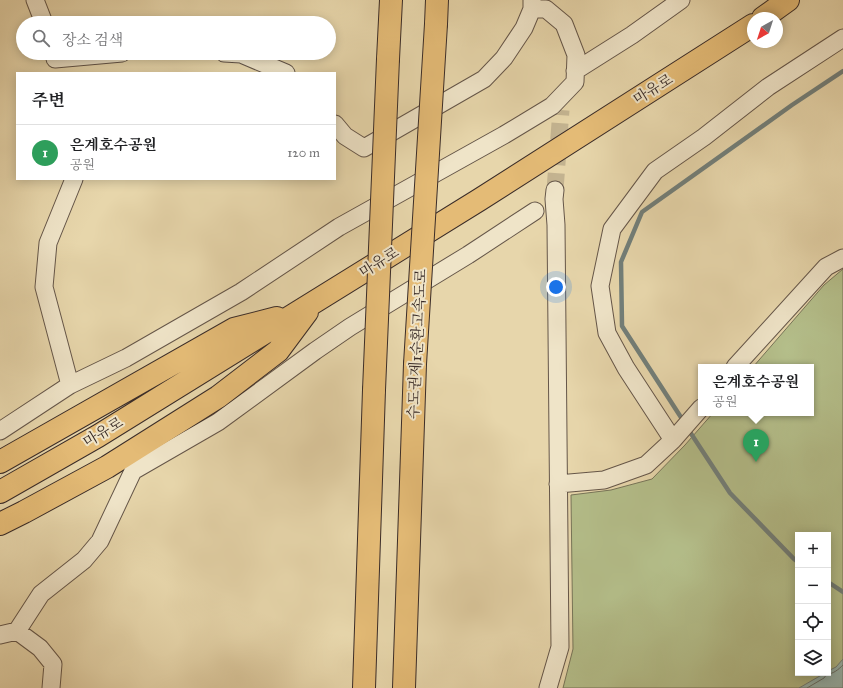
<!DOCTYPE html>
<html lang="ko">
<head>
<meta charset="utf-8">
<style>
	body { margin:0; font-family:"IM FELL Great Primer","Noto Serif KR",serif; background:#f2f2f2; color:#202124 }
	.controls { position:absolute; right:12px; bottom:12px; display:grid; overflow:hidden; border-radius:0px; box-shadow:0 2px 10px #0003 }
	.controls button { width:36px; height:36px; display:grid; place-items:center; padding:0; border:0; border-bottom:1px solid #e0e0e0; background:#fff; color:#202124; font:20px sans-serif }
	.compass { position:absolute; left:747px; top:12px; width:36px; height:36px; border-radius:50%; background:#fff; box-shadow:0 2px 10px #0003; rotate:219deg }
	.you { position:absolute; left:556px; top:287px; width:14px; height:14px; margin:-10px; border:3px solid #fff; border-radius:50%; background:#1a73e8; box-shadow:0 0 0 6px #1a73e833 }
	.badge { display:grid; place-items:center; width:26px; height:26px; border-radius:50%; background:#8f2418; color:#fff; font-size:13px; font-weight:700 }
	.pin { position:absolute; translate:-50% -33px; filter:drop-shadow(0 1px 2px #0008) }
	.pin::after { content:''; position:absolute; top:21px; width:14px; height:12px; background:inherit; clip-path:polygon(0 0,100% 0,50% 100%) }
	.popup { position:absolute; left:698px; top:364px; width:116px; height:52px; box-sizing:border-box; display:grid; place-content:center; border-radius:0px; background:#fff; filter:drop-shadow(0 1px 3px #0005); font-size:13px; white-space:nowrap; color:#757577 }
	.popup b { font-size:15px; color:#202124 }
	.popup::after { content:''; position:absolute; left:50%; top:100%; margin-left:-8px; border:8px solid transparent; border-top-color:#fff }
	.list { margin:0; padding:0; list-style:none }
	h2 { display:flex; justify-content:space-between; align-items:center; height:52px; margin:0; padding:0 16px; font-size:17px }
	h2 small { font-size:13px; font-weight:400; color:#757577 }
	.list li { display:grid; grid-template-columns:26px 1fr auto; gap:12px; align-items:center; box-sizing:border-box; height:56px; padding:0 16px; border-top:1px solid #e0e0e0 }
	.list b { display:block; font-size:15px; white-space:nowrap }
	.list p { margin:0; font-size:13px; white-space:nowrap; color:#757577 }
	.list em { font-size:13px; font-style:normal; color:#757577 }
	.icon { flex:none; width:22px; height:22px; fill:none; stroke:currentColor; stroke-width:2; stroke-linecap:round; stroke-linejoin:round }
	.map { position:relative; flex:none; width:843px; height:688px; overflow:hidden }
	.search { position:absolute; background:#fff; box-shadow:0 2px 10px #0003; left:16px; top:16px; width:320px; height:44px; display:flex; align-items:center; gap:10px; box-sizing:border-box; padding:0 14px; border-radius:22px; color:#757577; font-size:15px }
	.panel { position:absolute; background:#fff; box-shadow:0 2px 10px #0003; left:16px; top:72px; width:320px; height:108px; border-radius:0px }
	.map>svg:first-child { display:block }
	.green { fill:#b4be8a; stroke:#777559; fill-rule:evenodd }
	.water { fill:#98b7b1; stroke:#727f7a }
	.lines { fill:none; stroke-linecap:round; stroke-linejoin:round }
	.shore { stroke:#69726c; stroke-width:1 }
	.stream { stroke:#727f7a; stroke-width:4.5 }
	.minor-tunnel { stroke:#c4b491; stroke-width:17; stroke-dasharray:17 8; stroke-linecap:butt }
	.minor-casing { stroke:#655649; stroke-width:19 }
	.major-casing { stroke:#3a2c28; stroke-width:24 }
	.highway-casing { stroke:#3a2c28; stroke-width:24 }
	.minor { stroke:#efe4c8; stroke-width:17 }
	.major { stroke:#e4bb76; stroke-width:22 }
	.highway { stroke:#e4bb76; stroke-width:22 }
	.highway-bridge-casing { stroke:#3a2c28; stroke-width:24; stroke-linecap:butt }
	.highway-bridge { stroke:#e4bb76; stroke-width:22 }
	.labels { text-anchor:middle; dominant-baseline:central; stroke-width:4; stroke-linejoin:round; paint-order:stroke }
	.street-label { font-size:15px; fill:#3a2c28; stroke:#efe4c8 }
</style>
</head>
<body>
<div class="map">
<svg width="843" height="688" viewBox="0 0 843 688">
	<rect width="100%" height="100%" fill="#e7d6ab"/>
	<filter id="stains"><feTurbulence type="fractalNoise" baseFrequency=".005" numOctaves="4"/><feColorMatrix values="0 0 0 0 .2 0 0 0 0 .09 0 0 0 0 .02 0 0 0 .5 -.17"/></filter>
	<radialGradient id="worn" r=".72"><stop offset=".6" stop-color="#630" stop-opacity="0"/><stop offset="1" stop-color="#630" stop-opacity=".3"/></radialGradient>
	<path class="green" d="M843 269V688H563L573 649 571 495 611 490 652 479 685 445 713 413H811V367H753L824 285ZM798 535H828V673H798Z"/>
	<path class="water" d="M843 659V688H799L825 673H828V671L836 667Z"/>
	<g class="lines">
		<path class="shore" d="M807 688 824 678 827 674C833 674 838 670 843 665"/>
		<path class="stream" d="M684 422 622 326 621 262 642 212 792 105 843 71
			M688 429 730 493 794 559 798 562
			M828 582 843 592"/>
		<path class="minor-tunnel" d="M555 190 561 110"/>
		<g class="minor-casing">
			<path id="minor" d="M35 0 44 23
				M224 53 241 54 286 73
				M55 59 122 53
				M575 71 632 35 681 0
				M335 124 345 136 364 148 484 79 504 58 524 28 532 9V0
				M735 367 826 267 843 258
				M70 385 44 287 48 243 74 179
				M0 431 70 385 126 358 241 292 339 227 504 135 552 106 575 82 576 55 564 24 546 9H532
				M673 440 626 368 607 333 600 286 612 229 655 171 704 137 768 87 843 38
				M558 484 604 480 646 465 673 440 701 408
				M17 631 41 594 84 560 100 541 133 471 218 422 315 351 350 327 468 255 535 211
				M0 635 17 631 40 648 53 664 51 688
				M548 688 560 647 556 225 554 199 555 190"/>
		</g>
		<g class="major-casing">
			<path id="major" d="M763 18 788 0
				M0 462 234 329 277 318
				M0 492 98 436 479 200 753 25
				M0 524 24 512 107 467 218 397 278 351 307 312"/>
		</g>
		<g class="highway-casing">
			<path id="highway" d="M436 24 437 0
				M388 59 391 0
				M364 688 374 390
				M404 688 415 364"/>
		</g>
		<use href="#minor" class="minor"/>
		<use href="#major" class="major"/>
		<use href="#highway" class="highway"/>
		<g class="highway-bridge-casing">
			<path id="highway-bridge" d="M415 364 436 24
				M374 390 388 59"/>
		</g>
		<use href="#highway-bridge" class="highway-bridge"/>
	</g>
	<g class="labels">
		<g class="street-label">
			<text transform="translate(653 89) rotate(-32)">마유로</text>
			<text transform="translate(379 262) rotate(-32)">마유로</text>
			<text transform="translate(417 344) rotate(-87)">수도권제1순환고속도로</text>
			<text transform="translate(103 432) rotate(-31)">마유로</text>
		</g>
	</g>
	<rect width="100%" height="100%" filter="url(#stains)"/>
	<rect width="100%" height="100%" fill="url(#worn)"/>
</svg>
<div class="controls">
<button>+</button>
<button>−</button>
<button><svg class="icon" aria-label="locate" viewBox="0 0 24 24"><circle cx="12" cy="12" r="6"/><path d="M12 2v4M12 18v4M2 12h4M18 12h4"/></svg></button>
<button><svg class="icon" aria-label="layers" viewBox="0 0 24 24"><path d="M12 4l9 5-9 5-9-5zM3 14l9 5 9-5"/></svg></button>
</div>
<svg class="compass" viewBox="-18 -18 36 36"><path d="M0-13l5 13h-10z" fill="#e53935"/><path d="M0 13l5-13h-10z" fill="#757577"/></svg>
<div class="you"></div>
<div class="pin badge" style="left:756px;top:462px;background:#2e9e5b">1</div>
<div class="popup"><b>은계호수공원</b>공원</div>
<div class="search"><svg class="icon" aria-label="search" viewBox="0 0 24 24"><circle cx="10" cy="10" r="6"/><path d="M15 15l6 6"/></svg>장소 검색</div>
<section class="panel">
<h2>주변<small></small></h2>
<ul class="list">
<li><span class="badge" style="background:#2e9e5b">1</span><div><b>은계호수공원</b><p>공원</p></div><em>120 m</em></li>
</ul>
</section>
</div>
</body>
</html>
